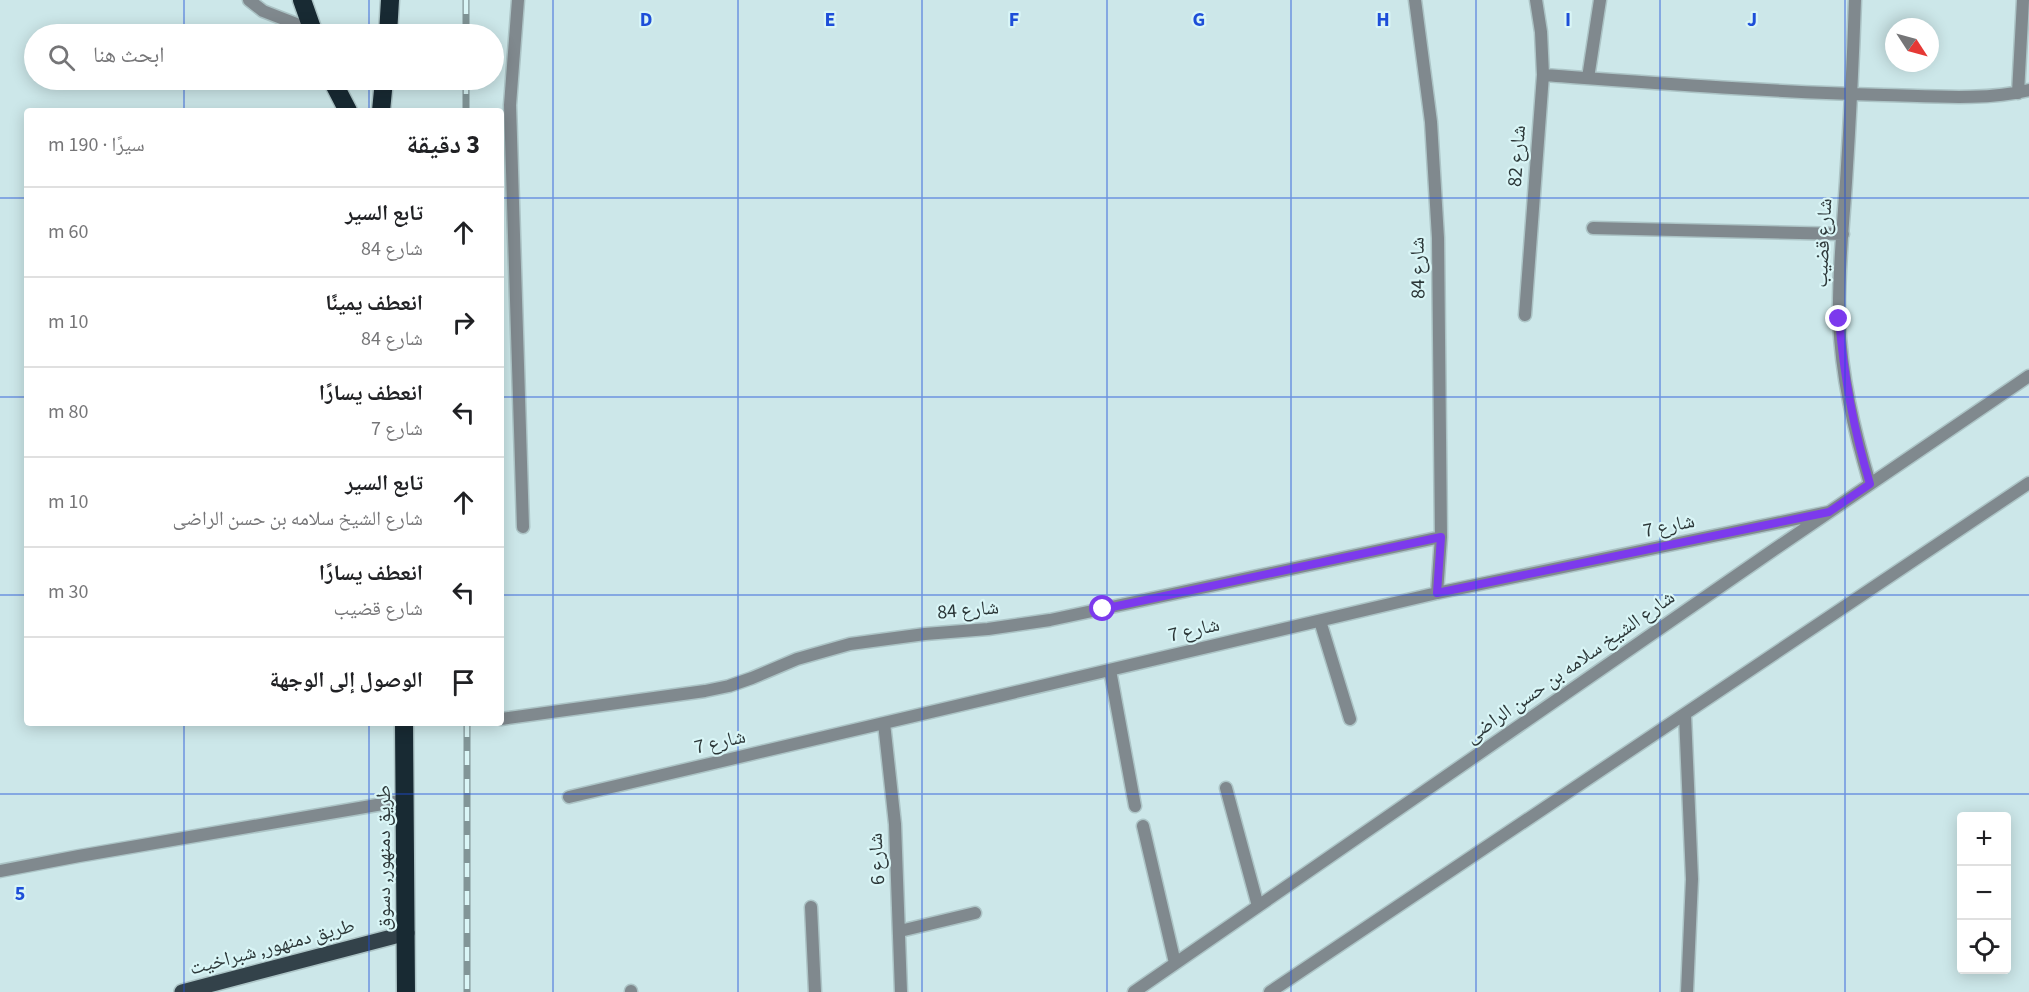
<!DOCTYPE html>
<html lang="ar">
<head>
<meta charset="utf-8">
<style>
	body { margin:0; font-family:"Source Sans 3","Noto Naskh Arabic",sans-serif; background:#f6f6f6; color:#202124; direction:rtl }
	.controls { position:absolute; right:18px; bottom:18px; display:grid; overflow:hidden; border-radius:6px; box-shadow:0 3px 15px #0003 }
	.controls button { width:54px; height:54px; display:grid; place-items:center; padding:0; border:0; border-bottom:2px solid #e0e0e0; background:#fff; color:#202124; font:30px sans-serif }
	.compass { position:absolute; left:1885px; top:18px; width:54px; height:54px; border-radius:50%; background:#fff; box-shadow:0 3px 15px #0003; rotate:126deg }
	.stop { position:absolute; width:18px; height:18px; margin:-14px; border:4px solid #7c3aed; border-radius:50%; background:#fff }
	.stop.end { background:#7c3aed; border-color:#fff; box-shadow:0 2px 6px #0008 }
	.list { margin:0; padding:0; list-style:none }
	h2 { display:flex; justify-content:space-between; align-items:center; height:78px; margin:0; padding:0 24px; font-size:26px }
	h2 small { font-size:20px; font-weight:400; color:#757577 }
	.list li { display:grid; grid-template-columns:39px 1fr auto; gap:18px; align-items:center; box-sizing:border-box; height:90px; padding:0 24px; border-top:2px solid #e0e0e0 }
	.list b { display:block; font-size:22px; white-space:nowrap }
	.list p { margin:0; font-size:20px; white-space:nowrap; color:#757577 }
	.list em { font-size:20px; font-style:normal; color:#757577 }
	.icon { flex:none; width:33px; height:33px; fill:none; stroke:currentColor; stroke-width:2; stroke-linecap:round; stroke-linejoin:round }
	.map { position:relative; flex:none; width:2029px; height:992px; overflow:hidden; direction:ltr }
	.search { position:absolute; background:#fff; box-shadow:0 3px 15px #0003; left:24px; top:24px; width:480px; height:66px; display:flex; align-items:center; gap:15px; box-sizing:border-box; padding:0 21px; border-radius:33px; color:#757577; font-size:22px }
	.panel { position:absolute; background:#fff; box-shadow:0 3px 15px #0003; left:24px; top:108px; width:480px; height:618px; border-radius:6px; direction:rtl }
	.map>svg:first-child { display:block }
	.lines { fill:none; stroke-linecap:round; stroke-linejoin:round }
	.lane-casing { stroke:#acc4c6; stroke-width:15 }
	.street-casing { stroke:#acc4c6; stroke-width:15 }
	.primary-casing { stroke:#acc4c6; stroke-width:18 }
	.highway-casing { stroke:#acc4c6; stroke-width:21 }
	.lane { stroke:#80898e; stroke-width:12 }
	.street { stroke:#80898e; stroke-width:12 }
	.primary { stroke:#33424a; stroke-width:15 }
	.highway { stroke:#182a33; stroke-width:18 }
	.rail-casing { stroke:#819597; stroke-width:7 }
	.rail { stroke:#d9f5f6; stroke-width:4.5; stroke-dasharray:14; stroke-linecap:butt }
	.route { stroke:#7c3aed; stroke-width:8 }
	.grid { fill:none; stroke:#1d4ed8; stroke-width:1.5; stroke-opacity:0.55 }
	.labels { text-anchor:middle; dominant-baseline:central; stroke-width:4.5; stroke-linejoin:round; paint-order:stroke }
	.street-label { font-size:20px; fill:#2c3738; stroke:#d9f5f6 }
	.grid-label { font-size:20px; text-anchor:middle; font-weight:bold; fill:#1d4ed8; stroke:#d9f5f6; stroke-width:4.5; stroke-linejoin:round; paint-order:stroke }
</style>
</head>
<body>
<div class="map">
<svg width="2029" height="992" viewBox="0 0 2029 992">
	<rect width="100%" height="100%" fill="#cce7e9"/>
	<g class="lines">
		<g class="lane-casing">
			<path id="lane" d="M249 0 263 11 312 30"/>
		</g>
		<g class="street-casing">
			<path id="street" d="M518 0 510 105 523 527
				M1415 0 1431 122 1438 238 1441 537 1437 593
				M1855 0C1853 61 1850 121 1846 182 1843 228 1838 273 1839 319 1841 376 1854 430 1870 484
				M1543 75C1656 83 1770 92 1884 95 1929 96 1985 101 2029 90
				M1588 78 1600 0
				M2018 93 2023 0
				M1593 228 1843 234
				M1525 315 1543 75 1541 32 1536 0
				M1320 621 1350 719
				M1110 670 1135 806
				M1685 715 1692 879 1687 992
				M501 719 705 691 729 686 752 678 797 659 850 644 925 634 988 629 1050 620 1441 537
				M884 723 895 824 901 992
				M1226 788 1258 906
				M569 797 1437 593 1829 512
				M1143 826 1175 963
				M0 871 79 856 406 800
				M811 907 815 992
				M900 931 975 913
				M631 991V992
				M1134 992 1772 551 2029 376
				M1270 992 2029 483"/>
		</g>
		<g class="primary-casing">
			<path id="primary" d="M182 992 407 933"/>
		</g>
		<g class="highway-casing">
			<path id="highway" d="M302 0 314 34
				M388 34 390 0
				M332 80 348 111
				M381 111 384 80
				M404 723 406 992"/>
		</g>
		<use href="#lane" class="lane"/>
		<use href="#street" class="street"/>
		<use href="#primary" class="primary"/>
		<use href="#highway" class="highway"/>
		<g class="rail-casing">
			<path id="rail" d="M466 0V34
				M466 80V111
				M467 723V992"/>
		</g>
		<use href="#rail" class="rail"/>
	</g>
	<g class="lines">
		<path class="route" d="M1103 609 1441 537 1437 593 1829 512 1870 484C1853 428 1844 378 1839 319"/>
	</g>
	<path class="grid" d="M184 0V34M369 0V34M553 0V992M738 0V992M922 0V992M1107 0V992M1291 0V992M1476 0V992M1660 0V992M1845 0V992M184 80V111M369 80V111M0 198H27M501 198H2029M0 397H27M501 397H2029M0 595H27M501 595H2029M184 723V992M369 723V992M0 794H2029"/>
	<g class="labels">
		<g class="street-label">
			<text transform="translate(1517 156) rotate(-86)">شارع 82</text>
			<text transform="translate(1823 243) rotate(-87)">شارع قضيب</text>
			<text transform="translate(1418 268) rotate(-91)">شارع 84</text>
			<text transform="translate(1669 526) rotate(-12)">شارع 7</text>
			<text transform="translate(968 610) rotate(-5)">شارع 84</text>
			<text transform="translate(1194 630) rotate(-13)">شارع 7</text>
			<text transform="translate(1570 667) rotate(-35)">شارع الشيخ سلامه بن حسن الراضى</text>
			<text transform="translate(720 742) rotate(-13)">شارع 7</text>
			<text transform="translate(384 858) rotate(-90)">طريق دمنهور, دسوق</text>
			<text transform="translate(877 859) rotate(-93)">شارع 6</text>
			<text transform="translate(272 947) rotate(-15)">طريق دمنهور, شبراخيت</text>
		</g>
	</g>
	<g class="grid-label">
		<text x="646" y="26">D</text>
		<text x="830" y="26">E</text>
		<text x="1014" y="26">F</text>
		<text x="1199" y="26">G</text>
		<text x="1383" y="26">H</text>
		<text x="1568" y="26">I</text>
		<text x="1752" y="26">J</text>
		<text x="20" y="900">5</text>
	</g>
</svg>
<div class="controls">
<button>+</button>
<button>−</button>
<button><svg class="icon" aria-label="locate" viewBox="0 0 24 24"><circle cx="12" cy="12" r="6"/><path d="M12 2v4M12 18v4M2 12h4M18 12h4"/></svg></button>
</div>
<svg class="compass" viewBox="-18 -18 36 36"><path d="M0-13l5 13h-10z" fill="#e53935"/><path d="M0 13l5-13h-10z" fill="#757577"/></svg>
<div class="stop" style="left:1103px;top:609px"></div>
<div class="stop end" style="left:1839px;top:319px"></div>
<div class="search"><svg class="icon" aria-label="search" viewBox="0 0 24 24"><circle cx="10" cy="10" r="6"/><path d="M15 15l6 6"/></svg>ابحث هنا</div>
<section class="panel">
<h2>3 دقيقة<small>سيرًا · 190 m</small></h2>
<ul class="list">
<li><svg class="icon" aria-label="ahead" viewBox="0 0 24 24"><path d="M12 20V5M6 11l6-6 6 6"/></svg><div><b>تابع السير</b><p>شارع 84</p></div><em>60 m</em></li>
<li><svg class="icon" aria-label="right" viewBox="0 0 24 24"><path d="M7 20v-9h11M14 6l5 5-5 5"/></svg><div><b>انعطف يمينًا</b><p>شارع 84</p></div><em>10 m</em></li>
<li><svg class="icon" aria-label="left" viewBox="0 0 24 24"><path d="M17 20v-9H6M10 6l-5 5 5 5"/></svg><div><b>انعطف يسارًا</b><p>شارع 7</p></div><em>80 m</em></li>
<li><svg class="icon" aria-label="ahead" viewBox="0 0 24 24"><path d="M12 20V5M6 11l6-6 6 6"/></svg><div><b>تابع السير</b><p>شارع الشيخ سلامه بن حسن الراضى</p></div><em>10 m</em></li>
<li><svg class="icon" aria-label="left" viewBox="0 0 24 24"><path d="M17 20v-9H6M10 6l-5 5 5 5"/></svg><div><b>انعطف يسارًا</b><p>شارع قضيب</p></div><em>30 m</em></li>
<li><svg class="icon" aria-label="arrive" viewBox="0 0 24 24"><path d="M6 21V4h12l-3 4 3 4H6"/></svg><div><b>الوصول إلى الوجهة</b></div></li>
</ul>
</section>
</div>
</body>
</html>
